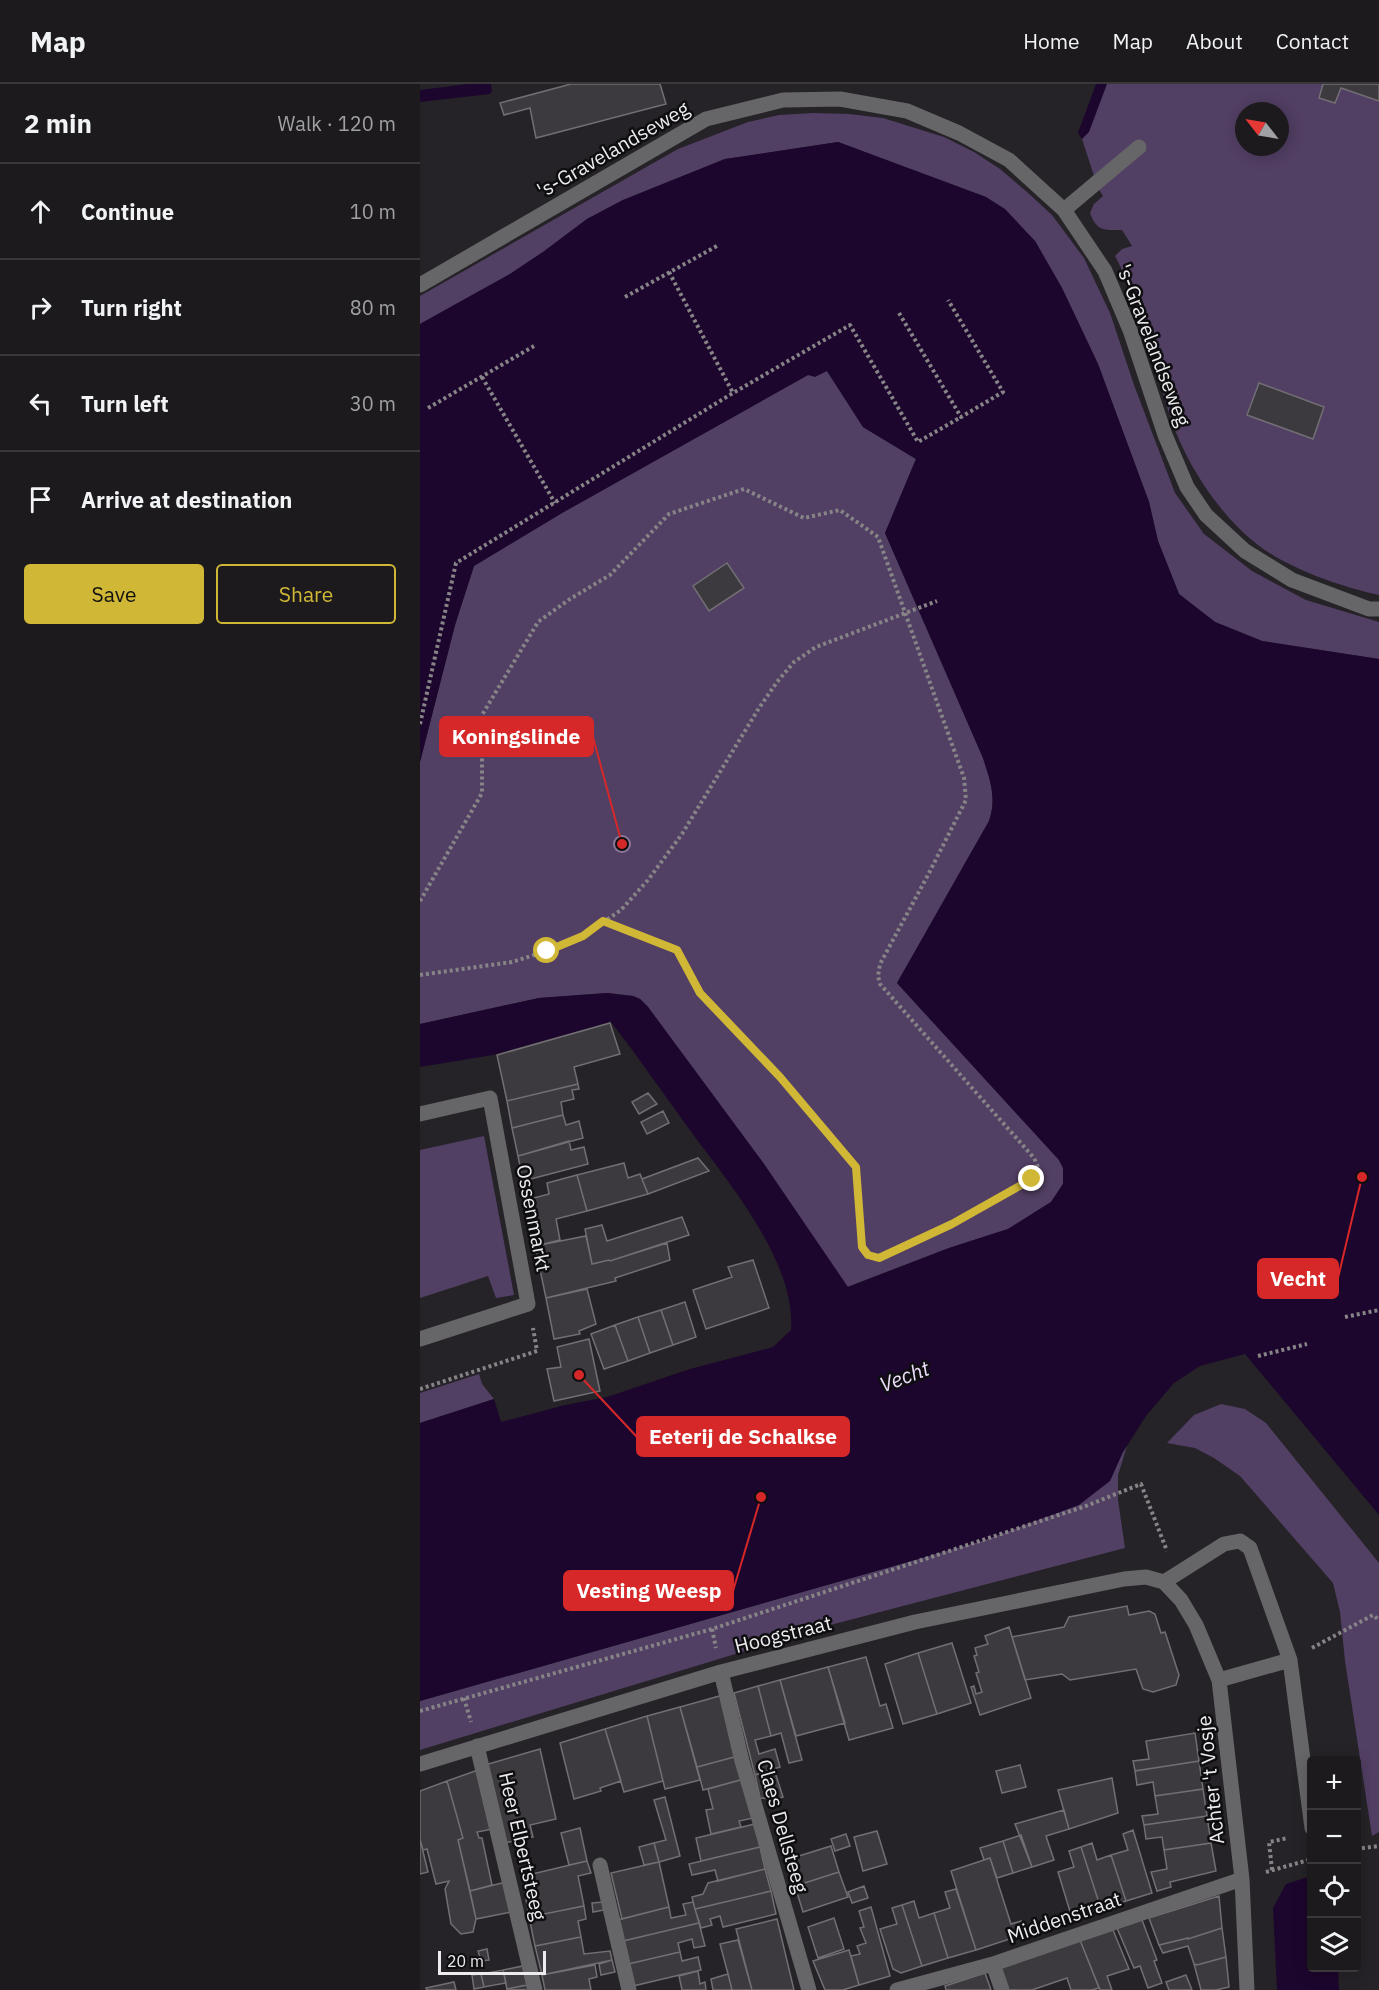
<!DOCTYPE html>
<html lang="en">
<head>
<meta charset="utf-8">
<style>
	body { margin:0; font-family:"IBM Plex Sans",sans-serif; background:#29272a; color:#f1f3f6 }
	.controls { position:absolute; right:18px; bottom:18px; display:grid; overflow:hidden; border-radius:6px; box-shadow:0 3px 15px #0003 }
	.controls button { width:54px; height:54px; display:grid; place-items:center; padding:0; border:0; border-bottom:2px solid #3a383b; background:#1c1a1d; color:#f1f3f6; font:30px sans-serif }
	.compass { position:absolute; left:815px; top:18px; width:54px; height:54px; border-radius:50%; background:#1c1a1d; box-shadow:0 3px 15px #0003; rotate:301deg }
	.scale { position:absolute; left:18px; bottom:15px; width:108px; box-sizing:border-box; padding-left:6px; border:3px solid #edebee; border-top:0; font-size:16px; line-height:21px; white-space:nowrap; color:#edebee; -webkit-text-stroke:4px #0e0d0f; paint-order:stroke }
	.stop { position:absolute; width:18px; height:18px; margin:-14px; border:4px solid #d1b736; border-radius:50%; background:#fff }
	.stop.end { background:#d1b736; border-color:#fff; box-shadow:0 2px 6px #0008 }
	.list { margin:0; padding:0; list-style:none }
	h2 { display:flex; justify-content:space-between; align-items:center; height:78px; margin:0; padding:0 24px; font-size:26px }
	h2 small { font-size:20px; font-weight:400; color:#a0a1a4 }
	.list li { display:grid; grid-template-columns:39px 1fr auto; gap:18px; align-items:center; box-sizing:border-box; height:96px; padding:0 24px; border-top:2px solid #3a383b }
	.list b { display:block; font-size:22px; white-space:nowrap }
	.list em { font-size:20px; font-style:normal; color:#a0a1a4 }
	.actions { display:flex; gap:12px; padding:18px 24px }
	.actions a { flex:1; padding:14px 0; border:2px solid #d1b736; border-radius:6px; text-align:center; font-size:21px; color:#d1b736 }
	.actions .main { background:#d1b736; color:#111 }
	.icon { flex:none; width:33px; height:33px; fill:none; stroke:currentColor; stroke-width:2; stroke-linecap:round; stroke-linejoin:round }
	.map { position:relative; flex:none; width:959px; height:1906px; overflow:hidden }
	header { display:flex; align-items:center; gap:36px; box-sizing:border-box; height:84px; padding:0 30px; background:#1c1a1d; border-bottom:2px solid #3a383b }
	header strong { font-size:28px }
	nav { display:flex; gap:33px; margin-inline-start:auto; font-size:21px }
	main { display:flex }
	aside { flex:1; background:#1c1a1d }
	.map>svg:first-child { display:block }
	.green { fill:#523f64; fill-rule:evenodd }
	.water { fill:#1d062d }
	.building { fill:#3c3a3e; stroke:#726f74; stroke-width:1.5 }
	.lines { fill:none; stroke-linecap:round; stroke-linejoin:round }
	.path { stroke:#868487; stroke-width:4; stroke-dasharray:3 3; stroke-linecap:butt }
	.minor { stroke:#666567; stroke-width:15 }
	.tree { fill:#89789a }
	.route { stroke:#d1b736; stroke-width:8 }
	.labels { text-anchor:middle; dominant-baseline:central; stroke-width:5; stroke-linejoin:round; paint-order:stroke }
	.street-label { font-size:20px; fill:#edebee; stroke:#0e0d0f }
	.water-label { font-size:21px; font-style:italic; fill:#ebdcfa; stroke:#0e0d0f }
	.leader { fill:none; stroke:#d62828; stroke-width:2 }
	.callout-dot { fill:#d62828; stroke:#0e0d0f; stroke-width:2 }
	.callout { fill:#d62828; stroke:#d62828; stroke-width:2 }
	.callout-label { font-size:21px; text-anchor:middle; font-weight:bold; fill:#fff }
</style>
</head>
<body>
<header>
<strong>Map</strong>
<nav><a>Home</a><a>Map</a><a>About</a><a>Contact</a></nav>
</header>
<main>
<aside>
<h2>2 min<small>Walk · 120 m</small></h2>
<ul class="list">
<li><svg class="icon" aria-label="ahead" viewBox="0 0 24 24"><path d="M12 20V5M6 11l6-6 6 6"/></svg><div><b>Continue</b></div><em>10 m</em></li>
<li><svg class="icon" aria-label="right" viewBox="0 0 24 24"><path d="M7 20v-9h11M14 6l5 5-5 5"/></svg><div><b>Turn right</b></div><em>80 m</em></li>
<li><svg class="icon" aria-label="left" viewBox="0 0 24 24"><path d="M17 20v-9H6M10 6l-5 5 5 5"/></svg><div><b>Turn left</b></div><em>30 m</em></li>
<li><svg class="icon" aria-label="arrive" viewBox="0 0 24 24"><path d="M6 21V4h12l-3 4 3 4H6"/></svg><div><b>Arrive at destination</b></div></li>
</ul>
<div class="actions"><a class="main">Save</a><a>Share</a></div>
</aside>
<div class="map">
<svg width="959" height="1906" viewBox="0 0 959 1906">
	<rect width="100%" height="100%" fill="#252327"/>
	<path class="green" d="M681 0H959V511C921 503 869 485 838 461 800 432 766 380 751 335 733 281 722 222 695 172L702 165 712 162 702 146C685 146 677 148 670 129L674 120 683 112 678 104 662 55ZM824 27H860V63H824Z
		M393 29 429 30 463 34 524 53 554 68 580 85 607 108 632 131 664 174 690 229 714 301 755 409 784 450 832 487 886 516 959 538V575L842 557 795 538 759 510 738 457 729 418 678 280 642 204 615 157 566 113 418 58 305 75 203 116 167 135 123 168 90 190 0 240V212L258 65 328 38 359 31Z
		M407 287 443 343 496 375 465 449 563 674C570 696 577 714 569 737L477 899 639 1076 643 1084V1100L631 1118 588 1145 529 1164 427 1203 344 1080 228 923 220 915 213 912 187 909 119 914 0 940V678L35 541 54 482 142 429 388 291Z
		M64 1052 94 1211 76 1214 68 1192 0 1214V1066Z
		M59 1290 62 1300 74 1315 0 1339V1309Z
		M801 1320 825 1325 846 1339 959 1479V1748L952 1752 925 1577 920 1528 913 1499 820 1392 794 1374 775 1364 747 1359 774 1331Z
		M707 1362 698 1391V1416L705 1464 414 1540 0 1666V1617L565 1456 703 1368Z"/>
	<path class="water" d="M48 0H71L72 7 70 10 0 18V6Z
		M676 0H687L669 48 662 55 658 49Z
		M418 58 566 113 585 125 615 157 642 204 678 280 729 418 738 457 759 510 795 538 842 557 959 575V1431L825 1270 780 1282 754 1299 726 1332 703 1368 690 1397 659 1421 565 1456 0 1617V1339L74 1315 81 1338 145 1321 187 1313 270 1285 353 1263 371 1246C376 1179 310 1100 272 1049 245 1012 219 974 191 938L73 971 0 983V940L119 914 187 909 213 912 220 915 228 923 344 1080 428 1203 529 1164 588 1145 631 1118 643 1100V1084L639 1076 477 899 569 737C577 714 570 696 563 674L465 449 496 375 443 343 407 287 395 293 388 291 142 429 54 482 35 541 0 678V240L90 190 123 168 167 135 203 116 305 75Z
		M891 1792 892 1884H918L919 1906H857L853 1824 866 1800Z"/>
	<path class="building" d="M151 0H240L246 20 116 54 110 24 84 31 80 19Z
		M903 0H959V17L921 4 915 19 899 14Z
		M839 299 904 323 893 355 827 331Z
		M307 479 324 504 289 527 273 502Z
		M190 939 200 970 154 983 158 1000 87 1017 77 971Z
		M158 1000 159 1005 152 1006 154 1015 141 1018 143 1031 92 1044 87 1017Z
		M228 1009 237 1020 219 1030 212 1018Z
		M243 1027 249 1039 227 1050 221 1038Z
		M143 1031 146 1041 159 1037 163 1054 98 1072 92 1044Z
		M149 1057 151 1066 164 1063 168 1080 103 1097 98 1072Z
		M278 1074 289 1087 228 1110 222 1095Z
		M204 1079 208 1094 220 1090 228 1110 167 1127 157 1091Z
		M157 1091 167 1127 136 1135 140 1156 115 1162 106 1116 129 1110 127 1099Z
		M262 1133 269 1151 190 1177 189 1176 172 1180 165 1145 182 1141 187 1157Z
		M166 1152 172 1180 189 1176 190 1177 247 1159 250 1176 195 1194 196 1197 126 1214 115 1162Z
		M333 1176 349 1224 286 1245 273 1206 312 1193 308 1183Z
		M167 1205 176 1240 159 1247 160 1250 134 1255 126 1214Z
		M265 1218 276 1253 253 1261 241 1226Z
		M241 1226 253 1261 230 1269 218 1233Z
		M218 1233 230 1269 208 1277 195 1241Z
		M195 1241 208 1277 184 1285 171 1250Z
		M169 1255 180 1307 134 1317 127 1285 141 1283 137 1263Z
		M707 1522 709 1531 729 1527 735 1530 741 1549 745 1548 759 1591 756 1601 733 1608 723 1605 716 1585 650 1596 642 1590 605 1596 592 1553 644 1543 649 1533Z
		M589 1543 611 1614 560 1631 551 1603 554 1602 556 1610 562 1608 556 1589 559 1588 554 1572 557 1571 555 1564 568 1560 565 1552Z
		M532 1559 551 1619 517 1630 498 1569Z
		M498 1569 517 1630 483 1640 465 1580Z
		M446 1573 460 1622 466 1620 473 1644 429 1656 408 1583Z
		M408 1583 425 1639 376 1652 360 1596Z
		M360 1596 382 1676 369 1679 361 1649 351 1652 338 1602Z
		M338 1602 351 1652 335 1656 339 1670 355 1665 360 1683 335 1691 314 1609Z
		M303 1611 318 1672 277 1683 260 1623Z
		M260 1623 280 1696 245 1705 227 1632Z
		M227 1632 243 1697 204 1708 185 1645Z
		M185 1645 201 1697 180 1704 181 1707 154 1715 140 1659Z
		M775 1649 779 1677 715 1687 713 1677 729 1675 726 1657Z
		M120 1665 136 1735 110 1741 113 1753 84 1759 65 1681Z
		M318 1672 324 1695 283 1706 277 1683Z
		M779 1677 783 1705 735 1712 733 1698 717 1701 715 1687Z
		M600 1681 606 1703 582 1709 576 1687Z
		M354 1685 363 1713 356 1715 340 1714 335 1691Z
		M58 1686 73 1745 57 1748 59 1754H62L72 1801 50 1807 38 1756 43 1754 27 1697Z
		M692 1694 698 1729 649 1745 638 1706Z
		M324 1695 333 1734 319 1737 321 1743 291 1750 286 1726 293 1725 288 1705Z
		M27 1697 43 1754 38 1756 56 1835 53 1848 41 1850 31 1840 25 1805 29 1797 16 1800 7 1765 3 1766 0 1755V1707Z
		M783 1705 787 1732 724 1741 722 1732 738 1730 735 1712Z
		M245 1713 260 1772 239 1778 234 1759 246 1756 234 1716Z
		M644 1726 649 1745 626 1752 634 1776 612 1783 595 1740Z
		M787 1732 791 1759 744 1766 742 1753 726 1755 724 1741Z
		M335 1740 340 1763 281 1777 276 1754Z
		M160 1744 167 1777 149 1781 141 1749Z
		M713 1746 732 1809 706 1817 691 1771 708 1766 703 1750Z
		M457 1747 467 1780 443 1787 434 1753Z
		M426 1750 430 1762 415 1767 411 1755Z
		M601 1751 612 1783 593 1789 583 1757Z
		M0 1755 8 1788 0 1790Z
		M583 1757 593 1789 577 1794 570 1774 564 1776 560 1764Z
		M234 1759 239 1778 224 1781 219 1763Z
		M672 1759 677 1776 691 1771 706 1817 681 1825 661 1763Z
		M791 1759 796 1787 750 1798 751 1803 737 1807 731 1788 747 1785 744 1766Z
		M411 1762 419 1788 375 1802 366 1776Z
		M340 1763 345 1785 298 1797 295 1786 272 1791 269 1780Z
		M661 1763 681 1825 652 1834 638 1788 654 1783 649 1767Z
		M570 1774 591 1840 601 1837 605 1850 556 1866 531 1787Z
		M167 1777 171 1789 158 1792 164 1822 109 1833 104 1803 110 1802 108 1791Z
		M239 1778 249 1823 202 1835 191 1789Z
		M345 1785 351 1807 275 1825 272 1813 283 1810 288 1799Z
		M419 1788 428 1813 383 1828 375 1802Z
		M86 1798 91 1828 56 1835 50 1807Z
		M444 1802 448 1814 432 1819 428 1808Z
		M536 1805 556 1866 528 1874 514 1829 530 1824 525 1808Z
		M351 1807 356 1830 303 1843 300 1832 290 1835 292 1841 281 1844 275 1825Z
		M799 1812 802 1844 768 1855V1854L739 1861 729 1834Z
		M494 1817 499 1834 514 1829 528 1874 502 1882 482 1821Z
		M183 1818 184 1826 173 1828 172 1819Z
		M273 1818 279 1839 203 1857 197 1836 249 1823 251 1834 266 1831 263 1820Z
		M482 1821 502 1882 481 1889 473 1885 460 1845 477 1840 472 1824Z
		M164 1822 166 1835 158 1837 161 1853 115 1862 109 1833Z
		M451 1823 470 1892 439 1901 431 1872 440 1870 437 1862 446 1859 440 1844 444 1843 439 1827Z
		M414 1834 424 1865 398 1874 388 1843Z
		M357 1835 374 1906H332L316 1845Z
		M722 1836 737 1876 734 1877 742 1899 728 1904 720 1882 714 1884 697 1844Z
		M279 1839 285 1862 274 1864 272 1855 258 1859 260 1868 208 1880 203 1857Z
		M802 1844 806 1873 777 1881 774 1880 768 1862 743 1869 739 1861 768 1854V1855Z
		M693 1846 709 1885 687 1892 692 1906H680L660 1856Z
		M161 1853 164 1870 190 1867 192 1876 122 1891 115 1862Z
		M318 1856 332 1906H312L308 1890 300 1860Z
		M660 1856 679 1904 672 1906H651L647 1894 612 1906H587L580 1884Z
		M67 1865 69 1876 61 1877 58 1867Z
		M429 1866 439 1901 423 1906H405L393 1877Z
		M260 1868 262 1877 278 1873 281 1886 213 1902 208 1880Z
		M806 1873 809 1903 796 1906H781L774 1880 777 1881Z
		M192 1876 195 1888 181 1891 179 1880Z
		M175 1881 177 1893 169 1895 171 1906H125L122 1891Z
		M103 1882 107 1901 87 1905 83 1886Z
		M83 1886 86 1899 64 1903 61 1890Z
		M278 1887 280 1900 285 1898 286 1906H262L259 1892Z
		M565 1889 571 1906H526L525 1902Z
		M61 1890 64 1903 54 1905 52 1891Z
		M308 1890 312 1906H293L291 1895Z
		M766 1891 772 1906H749L746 1898Z
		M34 1898 36 1906H7L6 1904Z
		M107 1901 108 1906 86 1905H87Z"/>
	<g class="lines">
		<path class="path" d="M249 188 313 309
			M205 213 297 162
			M479 229 541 333 583 308 528 216
			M62 293 135 419
			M8 324 114 262
			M0 640 36 479 313 309 430 241 498 358 541 333
			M0 817 62 709V631L118 538 150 515 190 491 249 430 324 405 384 434 420 426 458 453 544 694 546 716 508 791 460 880 458 892 460 900 614 1074 619 1085 612 1096 532 1140 459 1174 448 1171 442 1163 436 1083 360 993 280 909 257 866 183 837
			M0 891 92 878 127 867 163 852 201 826 228 796 262 750 339 624 357 598 374 578 396 563 517 517
			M925 1233 959 1226
			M838 1272 887 1260
			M0 1305 117 1267 113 1244
			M292 1545 296 1564
			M892 1564 953 1531 959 1536
			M44 1614 51 1638
			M0 1627 292 1545 666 1422 721 1400 747 1467
			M936 1765 959 1762
			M852 1786 849 1758 868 1754
			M846 1788 892 1775"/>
		<path class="minor" d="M644 126 719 63
			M0 201 286 35 363 16 420 15 487 27 539 49 589 76 644 126 685 187 710 246 745 351 767 403 786 431 825 467 872 496 949 525H959
			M0 1030 70 1014 108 1220 0 1255
			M744 1498 761 1516 776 1541 799 1596 822 1795 827 1906
			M744 1498 804 1460 820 1457 830 1464 870 1576 892 1744
			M301 1588 322 1677 389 1906
			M799 1596 870 1576
			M57 1662 115 1906
			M0 1680 301 1588 495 1538 704 1495 726 1493 744 1498
			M180 1781 209 1906
			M573 1880 582 1906
			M477 1906 573 1880 822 1795"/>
	</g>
	<circle class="tree" cx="202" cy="760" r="9"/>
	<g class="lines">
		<path class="route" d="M127 867 163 852 183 837 257 866 280 909 360 993 436 1083 442 1163 448 1171 459 1174 532 1140 612 1095"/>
	</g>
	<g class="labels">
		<g class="street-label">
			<text transform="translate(193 65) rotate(-30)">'s-Gravelandseweg</text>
			<text transform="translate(734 261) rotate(69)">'s-Gravelandseweg</text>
			<text transform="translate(114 1134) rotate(79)">Ossenmarkt</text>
			<text transform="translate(363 1550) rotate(-14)">Hoogstraat</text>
			<text transform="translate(790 1696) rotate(-96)">Achter 't Vosje</text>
			<text transform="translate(363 1742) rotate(74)">Claes Dellsteeg</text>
			<text transform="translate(103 1762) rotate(77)">Heer Elbertsteeg</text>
			<text transform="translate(644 1833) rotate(-19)">Middenstraat</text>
		</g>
		<g class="water-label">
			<text transform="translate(484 1292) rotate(-21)">Vecht</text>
		</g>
	</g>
	<path class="leader" d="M202 760L173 653M942 1093L918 1194M159 1291L217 1353M341 1413L313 1507"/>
	<g class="callout-dot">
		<circle cx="202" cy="760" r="6"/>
		<circle cx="942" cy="1093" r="6"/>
		<circle cx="159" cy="1291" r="6"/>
		<circle cx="341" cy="1413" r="6"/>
	</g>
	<g class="callout">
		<rect x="20" y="633" width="153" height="39" rx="6"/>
		<rect x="838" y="1175" width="80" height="39" rx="6"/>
		<rect x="217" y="1333" width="212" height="39" rx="6"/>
		<rect x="144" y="1487" width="169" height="39" rx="6"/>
	</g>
	<g class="callout-label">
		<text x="96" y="660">Koningslinde</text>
		<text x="878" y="1202">Vecht</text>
		<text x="323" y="1360">Eeterij de Schalkse</text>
		<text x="229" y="1514">Vesting Weesp</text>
	</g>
</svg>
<div class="controls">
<button>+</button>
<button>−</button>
<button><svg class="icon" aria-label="locate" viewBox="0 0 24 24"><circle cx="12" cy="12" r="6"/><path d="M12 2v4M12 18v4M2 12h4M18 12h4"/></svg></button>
<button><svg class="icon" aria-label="layers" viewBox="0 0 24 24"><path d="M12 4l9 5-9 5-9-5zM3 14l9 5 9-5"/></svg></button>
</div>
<svg class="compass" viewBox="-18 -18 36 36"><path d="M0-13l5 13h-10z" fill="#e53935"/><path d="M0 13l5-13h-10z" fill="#a0a1a4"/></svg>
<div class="scale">20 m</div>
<div class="stop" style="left:127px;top:867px"></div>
<div class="stop end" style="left:612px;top:1095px"></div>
</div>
</main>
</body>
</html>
